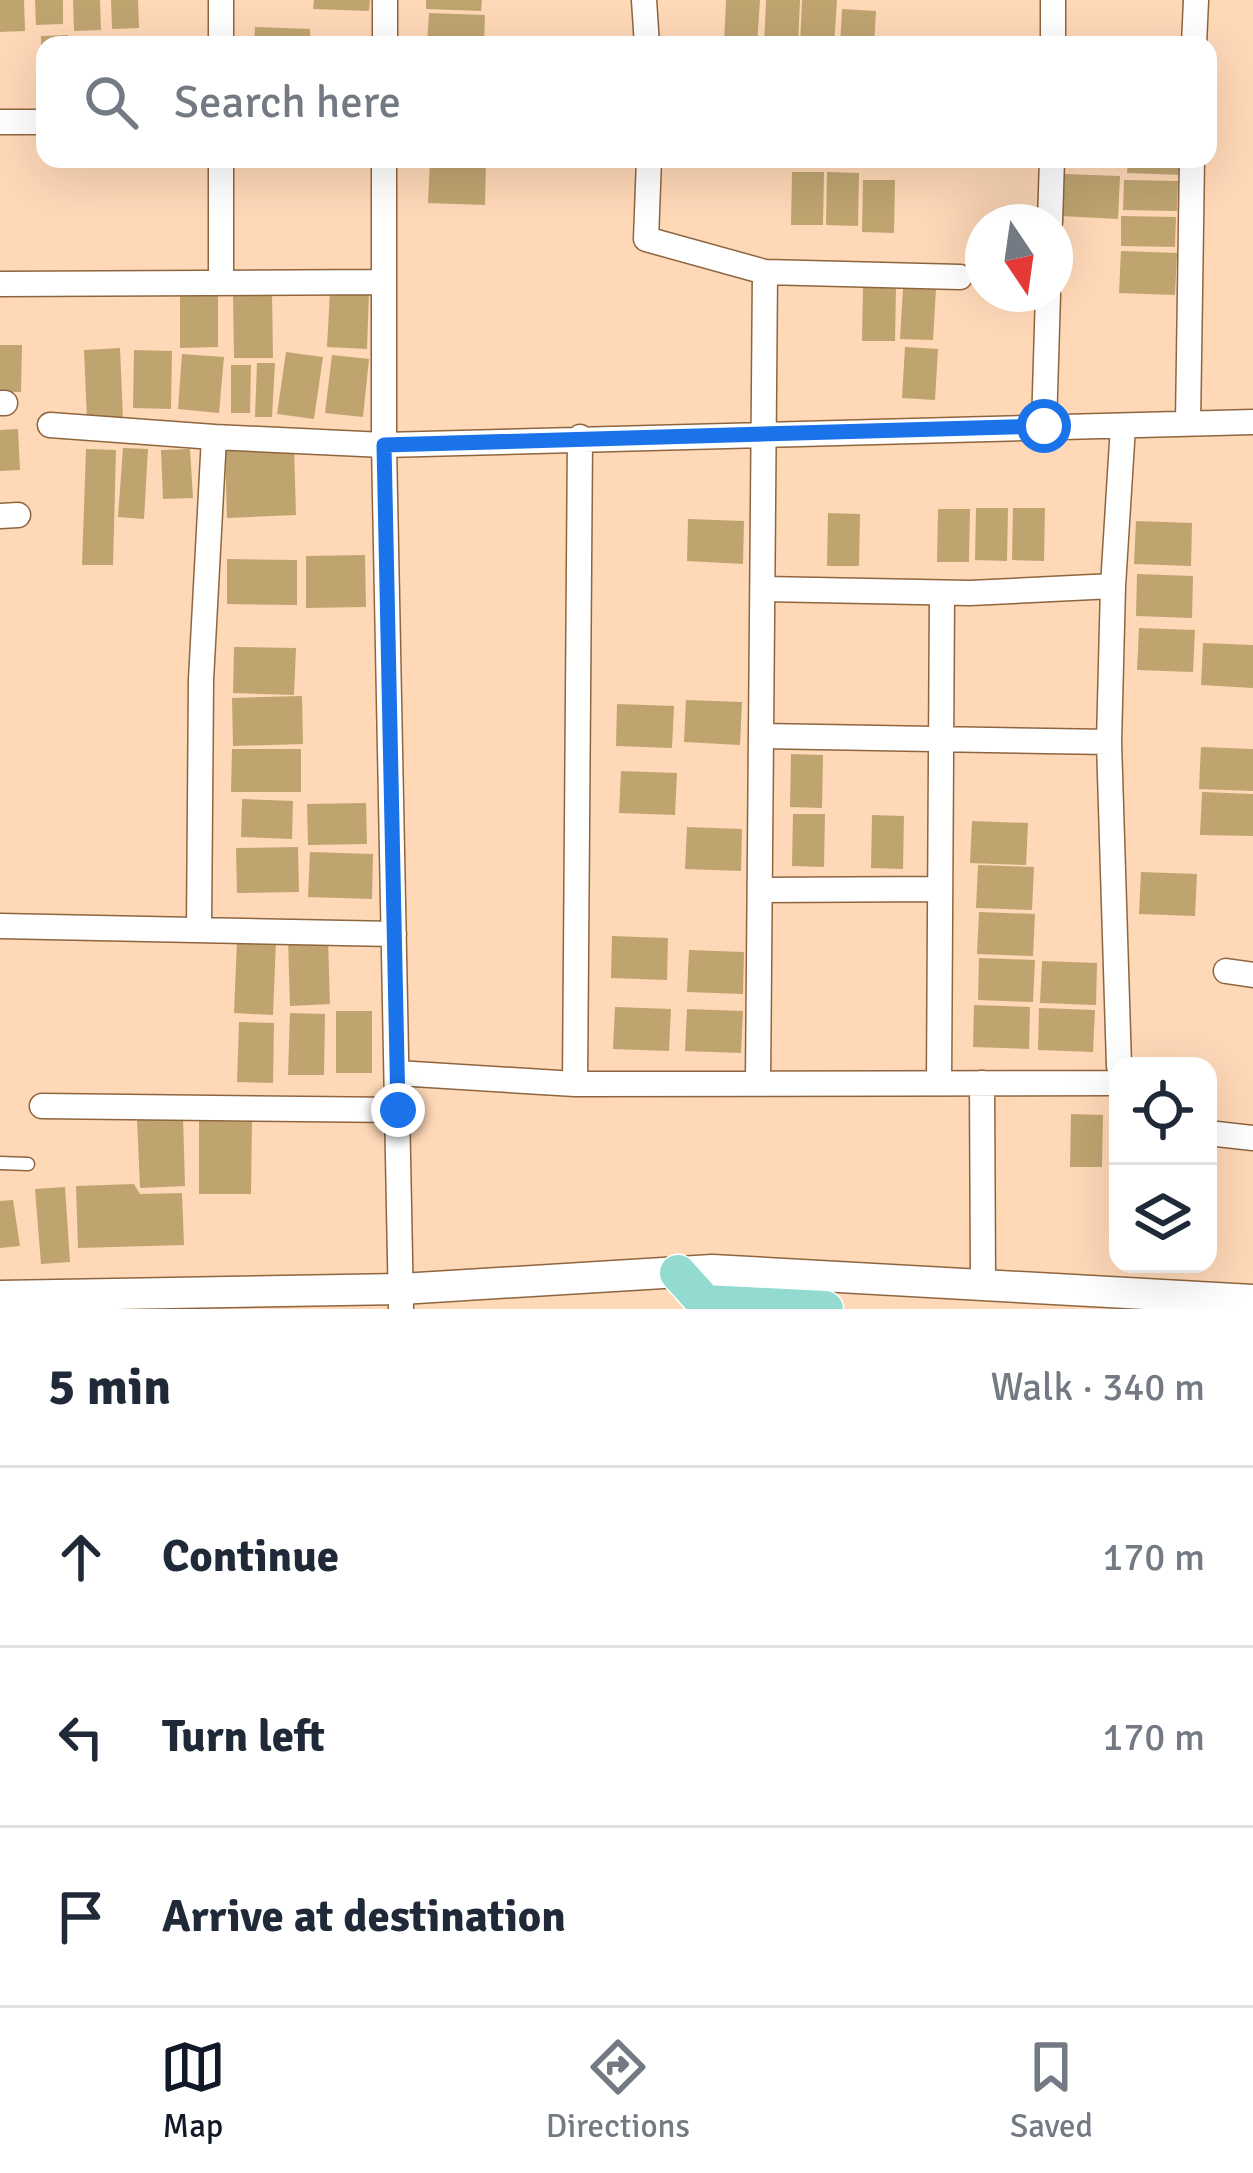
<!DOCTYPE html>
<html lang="en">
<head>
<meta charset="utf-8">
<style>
	body { margin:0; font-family:Signika,sans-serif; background:#f2f2f3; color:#1f2937 }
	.controls { position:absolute; right:36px; bottom:36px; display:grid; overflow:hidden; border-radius:24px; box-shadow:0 12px 48px #0002 }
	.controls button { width:108px; height:108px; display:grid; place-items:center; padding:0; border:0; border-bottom:3px solid #e0e1e3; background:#fff; color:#1f2937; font:60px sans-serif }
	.compass { position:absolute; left:965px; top:204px; width:108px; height:108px; border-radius:50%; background:#fff; box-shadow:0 12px 48px #0002; rotate:167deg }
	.stop { position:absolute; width:36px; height:36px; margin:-27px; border:9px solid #1a73e8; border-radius:50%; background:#fff }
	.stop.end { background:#1a73e8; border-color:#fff; box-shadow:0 3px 12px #0008 }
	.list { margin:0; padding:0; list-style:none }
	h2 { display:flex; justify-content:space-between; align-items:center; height:156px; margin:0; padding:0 48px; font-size:51px }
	h2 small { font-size:39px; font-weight:400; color:#747a83 }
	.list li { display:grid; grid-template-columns:78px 1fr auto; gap:36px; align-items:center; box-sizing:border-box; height:180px; padding:0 48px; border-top:3px solid #e0e1e3 }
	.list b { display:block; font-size:45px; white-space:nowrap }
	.list em { font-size:39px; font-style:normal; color:#747a83 }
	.icon { flex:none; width:66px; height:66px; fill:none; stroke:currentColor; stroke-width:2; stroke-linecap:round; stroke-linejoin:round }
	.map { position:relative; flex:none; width:1253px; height:1309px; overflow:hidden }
	.search { position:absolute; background:#fff; box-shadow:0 12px 48px #0002; left:36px; right:36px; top:36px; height:132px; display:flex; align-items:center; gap:30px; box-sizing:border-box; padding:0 42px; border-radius:24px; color:#747a83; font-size:45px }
	.sheet { height:696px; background:#fff }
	nav { display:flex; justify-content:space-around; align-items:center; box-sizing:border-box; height:168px; border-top:3px solid #e0e1e3; background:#fff; font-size:33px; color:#747a83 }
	nav a { display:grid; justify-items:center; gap:6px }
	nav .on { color:#111827 }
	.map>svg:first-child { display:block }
	.building { fill:#bfa470 }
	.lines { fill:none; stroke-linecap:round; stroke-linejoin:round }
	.service-casing { stroke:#8f653f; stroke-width:15 }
	.minor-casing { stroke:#8f653f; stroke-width:27 }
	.tertiary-casing { stroke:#8f653f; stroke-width:33 }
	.primary-casing { stroke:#fff; stroke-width:39 }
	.service { stroke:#fff; stroke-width:12 }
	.minor { stroke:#fff; stroke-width:24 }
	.tertiary { stroke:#fff; stroke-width:30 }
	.primary { stroke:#93dbd1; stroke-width:36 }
	.route { stroke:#1a73e8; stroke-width:15 }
</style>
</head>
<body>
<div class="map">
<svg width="1253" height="1309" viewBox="0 0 1253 1309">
	<rect width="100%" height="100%" fill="#fed8b7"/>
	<path class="building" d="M0 0H24L25 31 0 32Z
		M35 0H63V24L36 25Z
		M73 0H100L101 30 74 31Z
		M111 0H138L139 28 112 29Z
		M314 0H370L369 11 313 9Z
		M426 0H482L481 11 426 9Z
		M726 0H760L757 45 724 44Z
		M766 0H800L798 45H764Z
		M802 0H837L834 45H800Z
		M842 9 876 11 874 45H840Z
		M429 13 485 15 484 45H427Z
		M255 27 310 29V45H254Z
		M68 35V45H41V36Z
		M134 36V45H107V37Z
		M1128 159H1182V175L1127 173Z
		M430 160 486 162 485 205 428 203Z
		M792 172H824L823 225H791Z
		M827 172 859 173 858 226 826 225Z
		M1064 174 1120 176 1118 219 1062 216Z
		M863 180H895L894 233 862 232Z
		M1124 180 1178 181 1177 211 1123 210Z
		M1121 216 1176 217 1175 247 1121 246Z
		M1121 251 1177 253 1175 295 1119 293Z
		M863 288H896L895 341H862Z
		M903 288 936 289 933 340 900 339Z
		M330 291 369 292 367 349 327 347Z
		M180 293H218V347L180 348Z
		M233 294H272L273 358H234Z
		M0 345H22L21 392H0Z
		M905 347 938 349 935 400 902 398Z
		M120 348 123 419 87 420 84 350Z
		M134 350 172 351 171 409 133 408Z
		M286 352 323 357 314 419 277 414Z
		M182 354 224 357 219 413 178 409Z
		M332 355 369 359 363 417 325 413Z
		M257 363H275L272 417H255Z
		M231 365H251L250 413H231Z
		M18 429 20 470 0 471V430Z
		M294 446 296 515 227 518 225 449Z
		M123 448 148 449 144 519 118 517Z
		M86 449 116 450 113 565H82Z
		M190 449 193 498 163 499 161 450Z
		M976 508H1008L1007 561 975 560Z
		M1013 508H1045L1044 561 1012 560Z
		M938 509H970L969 562H937Z
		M828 513 860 514 859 566H827Z
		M688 519 744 521 743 564 687 561Z
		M1136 521 1192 523 1191 566 1134 564Z
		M365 555 366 607 306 608V556Z
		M227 559 297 560V605L227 604Z
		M1137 574 1193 576 1192 618 1136 616Z
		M1139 628 1195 630 1193 672 1137 670Z
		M1203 643 1253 645V688L1201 685Z
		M234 647 296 648 294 695 233 693Z
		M302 696 303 744 233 746 232 698Z
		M686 700 742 702 740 745 684 742Z
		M617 704 674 706 672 748 616 746Z
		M1201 747 1253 749V791L1199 789Z
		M232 749H301V792H231Z
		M791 754 823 755 822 808 790 807Z
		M621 771 677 773 675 815 619 813Z
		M1202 792 1253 794V836L1200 835Z
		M242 799 293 801 292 839 241 837Z
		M366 803 367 844 308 845 307 804Z
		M793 814H825L824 867 792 866Z
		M872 815 904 816 903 869 871 868Z
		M972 821 1028 823 1026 865 970 863Z
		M687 827 742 829 741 871 685 869Z
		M298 847 299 892 237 893 236 848Z
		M310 852 373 854 372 899 308 897Z
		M978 865 1034 867 1032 910 976 908Z
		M1141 872 1197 874 1195 916 1139 914Z
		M979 912 1035 914 1033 956 977 954Z
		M612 936 668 938 667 980 611 978Z
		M328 939 330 1004 290 1006 288 940Z
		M237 940 276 941 273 1015 234 1013Z
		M689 950 744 952 743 994 687 992Z
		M979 958 1035 960 1033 1002 978 1000Z
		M1042 961 1097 963 1096 1005 1040 1003Z
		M974 1005 1030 1007 1029 1049 973 1047Z
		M615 1007 671 1009 669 1051 613 1049Z
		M1039 1008 1095 1010 1093 1052 1038 1050Z
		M687 1009 743 1011 741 1053 685 1051Z
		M336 1011H372V1073H336Z
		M290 1013 325 1014 324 1075H288Z
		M239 1022 274 1023 273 1083 237 1082Z
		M1071 1114 1103 1115 1102 1167H1070Z
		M183 1117 185 1186 140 1188 137 1118Z
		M199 1118H252L251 1194H199Z
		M134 1184 140 1194 182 1193 184 1245 78 1248 76 1186Z
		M65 1187 70 1262 41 1264 35 1189Z
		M13 1200 20 1246 0 1248V1201Z"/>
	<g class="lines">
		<g class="service-casing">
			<path id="service" d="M0 1163 28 1164"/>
		</g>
		<g class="minor-casing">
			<path id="minor" d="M644 0 647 45
				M221 45V0
				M385 45V0
				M1053 45V0
				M1194 45 1196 0
				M0 122H45
				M384 159V445L401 1309
				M649 159 646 239 765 272 758 1082
				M1050 222 1052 159
				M765 272 960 277
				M221 280V159
				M0 284 384 282
				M0 403H5
				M1188 423 1192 159
				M50 425 214 437
				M1044 426 1048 294
				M0 516 18 515
				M1113 586 1123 426
				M764 589 970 593 1113 586 1109 742 1119 1066
				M762 736 1109 742
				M760 890 940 889
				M0 926 394 934
				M199 930 201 680 214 437 384 445 1253 422
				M1226 971 1253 975
				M397 1073 575 1084 1118 1083
				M939 1083 942 593
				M982 1083 983 1281
				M575 1084 580 437
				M42 1106 398 1110
				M1208 1133 1253 1138"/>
		</g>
		<g class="tertiary-casing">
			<path id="tertiary" d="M0 1296 401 1289 712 1270 1253 1300"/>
		</g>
		<g class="primary-casing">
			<path id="primary" d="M678 1273 705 1303 825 1309"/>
		</g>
		<use href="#service" class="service"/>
		<use href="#minor" class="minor"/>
		<use href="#tertiary" class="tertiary"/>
		<use href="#primary" class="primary"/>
	</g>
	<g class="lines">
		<path class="route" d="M398 1110 384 445 1044 426"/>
	</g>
</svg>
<div class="controls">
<button><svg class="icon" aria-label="locate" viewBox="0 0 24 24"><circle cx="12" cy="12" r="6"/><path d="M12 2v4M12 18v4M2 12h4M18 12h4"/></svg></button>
<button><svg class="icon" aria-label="layers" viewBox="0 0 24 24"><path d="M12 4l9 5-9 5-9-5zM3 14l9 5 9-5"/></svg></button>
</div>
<svg class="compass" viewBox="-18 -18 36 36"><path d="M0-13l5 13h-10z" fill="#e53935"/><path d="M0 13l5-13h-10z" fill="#747a83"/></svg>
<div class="stop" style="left:1044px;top:426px"></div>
<div class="stop end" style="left:398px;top:1110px"></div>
<div class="search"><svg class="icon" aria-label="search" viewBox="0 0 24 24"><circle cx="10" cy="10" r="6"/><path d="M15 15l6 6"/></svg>Search here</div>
</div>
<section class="sheet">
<h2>5 min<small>Walk · 340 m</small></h2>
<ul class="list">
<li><svg class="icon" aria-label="ahead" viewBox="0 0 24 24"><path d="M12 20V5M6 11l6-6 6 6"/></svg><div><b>Continue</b></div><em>170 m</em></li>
<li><svg class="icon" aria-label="left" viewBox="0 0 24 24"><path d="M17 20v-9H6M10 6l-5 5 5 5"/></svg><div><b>Turn left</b></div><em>170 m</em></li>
<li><svg class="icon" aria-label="arrive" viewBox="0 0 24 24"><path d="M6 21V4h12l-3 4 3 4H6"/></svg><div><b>Arrive at destination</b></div></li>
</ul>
</section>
<nav>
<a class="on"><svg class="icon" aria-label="map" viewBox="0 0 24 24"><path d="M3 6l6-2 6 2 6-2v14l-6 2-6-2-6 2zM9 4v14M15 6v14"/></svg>Map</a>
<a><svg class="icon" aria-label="directions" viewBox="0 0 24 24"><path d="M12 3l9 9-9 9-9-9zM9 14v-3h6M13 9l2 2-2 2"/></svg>Directions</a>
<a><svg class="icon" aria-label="saved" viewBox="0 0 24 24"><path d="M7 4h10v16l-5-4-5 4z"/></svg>Saved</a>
</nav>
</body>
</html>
